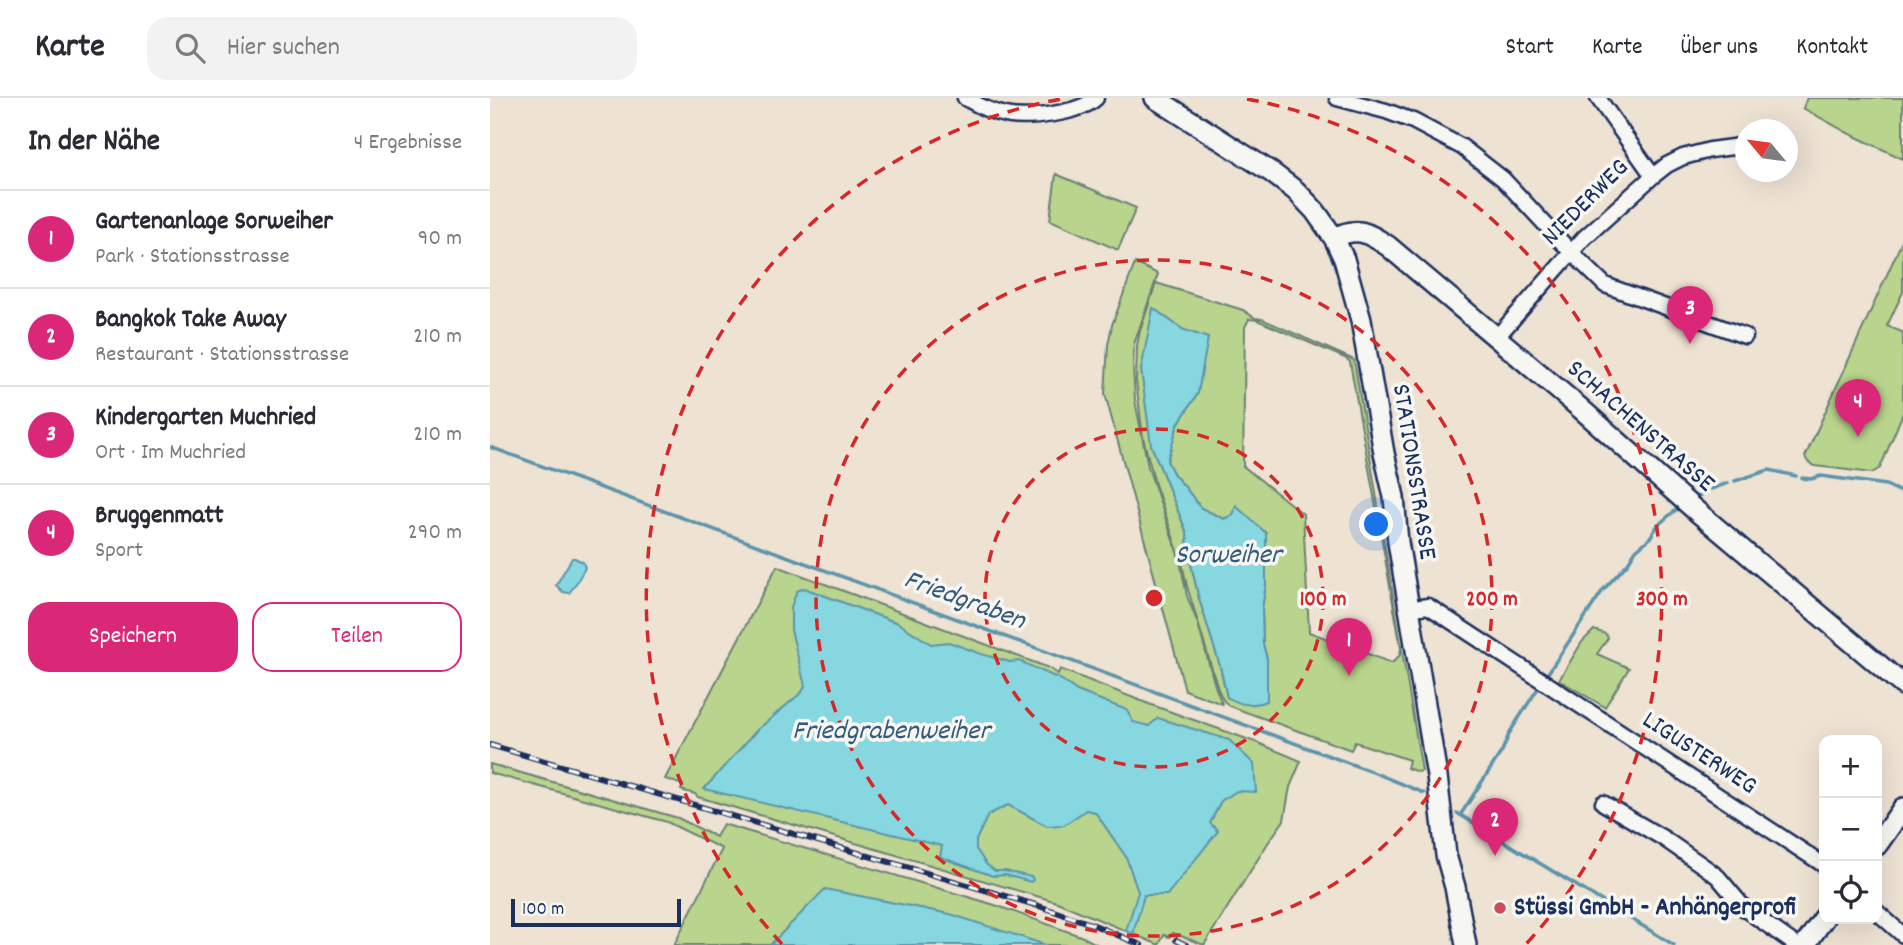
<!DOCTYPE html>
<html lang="de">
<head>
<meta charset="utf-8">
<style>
	body { margin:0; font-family:Dekko,sans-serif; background:#f2f2f3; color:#2b2b33 }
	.controls { position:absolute; right:21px; bottom:21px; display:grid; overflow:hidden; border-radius:14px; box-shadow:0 7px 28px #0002 }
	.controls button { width:63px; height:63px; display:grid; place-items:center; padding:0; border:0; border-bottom:2px solid #e1e1e2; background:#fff; color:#2b2b33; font:35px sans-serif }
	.compass { position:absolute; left:1245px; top:21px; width:63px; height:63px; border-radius:50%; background:#fff; box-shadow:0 7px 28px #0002; rotate:299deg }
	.scale { position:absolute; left:21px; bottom:18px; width:170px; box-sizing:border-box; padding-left:7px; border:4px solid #1b2f5e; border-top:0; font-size:19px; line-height:24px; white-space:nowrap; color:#1b2f5e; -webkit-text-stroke:5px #f6f6f2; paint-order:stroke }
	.you { position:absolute; left:887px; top:427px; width:24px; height:24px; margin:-18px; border:5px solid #fff; border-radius:50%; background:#1a73e8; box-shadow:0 0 0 10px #1a73e833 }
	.badge { display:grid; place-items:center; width:46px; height:46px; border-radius:50%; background:#db2777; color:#fff; font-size:23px; font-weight:700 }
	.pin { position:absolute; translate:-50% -58px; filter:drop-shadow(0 2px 4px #0008) }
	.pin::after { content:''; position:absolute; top:37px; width:24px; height:21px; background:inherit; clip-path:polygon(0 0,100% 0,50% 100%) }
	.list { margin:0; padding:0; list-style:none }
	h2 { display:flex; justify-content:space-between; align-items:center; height:91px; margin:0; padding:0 28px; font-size:30px }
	h2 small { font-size:23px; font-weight:400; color:#7c7c81 }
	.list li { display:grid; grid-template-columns:46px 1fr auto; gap:21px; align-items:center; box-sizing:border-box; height:98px; padding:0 28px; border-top:2px solid #e1e1e2 }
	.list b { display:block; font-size:26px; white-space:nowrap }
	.list p { margin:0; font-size:23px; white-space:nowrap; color:#7c7c81 }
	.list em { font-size:23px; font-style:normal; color:#7c7c81 }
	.actions { display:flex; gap:14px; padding:21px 28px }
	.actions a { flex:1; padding:16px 0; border:2px solid #db2777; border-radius:21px; text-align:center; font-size:24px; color:#db2777 }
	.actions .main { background:#db2777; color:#fff }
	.icon { flex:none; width:38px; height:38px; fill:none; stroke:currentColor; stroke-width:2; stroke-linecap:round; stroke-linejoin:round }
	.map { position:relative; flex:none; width:1413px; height:847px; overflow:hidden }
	header { display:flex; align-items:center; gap:42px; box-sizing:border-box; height:98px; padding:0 35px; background:#fff; border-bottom:2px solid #e1e1e2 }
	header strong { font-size:33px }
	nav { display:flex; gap:38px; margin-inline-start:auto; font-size:24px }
	.search { width:490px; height:63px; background:#f2f2f3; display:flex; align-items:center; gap:18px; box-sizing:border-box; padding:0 24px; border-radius:21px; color:#7c7c81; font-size:26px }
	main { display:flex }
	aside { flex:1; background:#fff }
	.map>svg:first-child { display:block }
	.green { fill:#b9d48c; stroke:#6a8275; stroke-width:2; fill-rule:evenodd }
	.water { fill:#86d7df; stroke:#5b94ab; stroke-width:2 }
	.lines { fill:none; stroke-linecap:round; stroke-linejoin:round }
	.stream { stroke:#5b94ab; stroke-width:3.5 }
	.street-casing { stroke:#1b2f5e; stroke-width:19 }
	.secondary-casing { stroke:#1b2f5e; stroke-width:24 }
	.street { stroke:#f6f6f2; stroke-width:14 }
	.secondary { stroke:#f6f6f2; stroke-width:19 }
	.rail-casing { stroke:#1b2f5e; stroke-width:6 }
	.rail { stroke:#f6f6f2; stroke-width:3.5; stroke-dasharray:10; stroke-linecap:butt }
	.ring { fill:none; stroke:#d62828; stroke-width:3.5; stroke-dasharray:12 9 }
	.poi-dot { fill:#d1495b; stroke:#f6f6f2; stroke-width:2.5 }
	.labels { text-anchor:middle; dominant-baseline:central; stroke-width:7; stroke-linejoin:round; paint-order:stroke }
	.street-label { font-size:26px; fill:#1b2f5e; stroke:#f6f6f2 }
	.poi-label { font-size:26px; font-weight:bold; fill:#1b2f5e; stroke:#f6f6f2; text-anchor:start }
	.water-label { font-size:28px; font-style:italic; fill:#36597e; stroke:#f6f6f2 }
	.centre { fill:#d62828; stroke:#f6f6f2; stroke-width:3.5 }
	.ring-label { font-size:21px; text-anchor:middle; font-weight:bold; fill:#d62828; stroke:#f6f6f2; stroke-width:7; stroke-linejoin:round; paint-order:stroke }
</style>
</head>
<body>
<header>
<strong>Karte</strong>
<div class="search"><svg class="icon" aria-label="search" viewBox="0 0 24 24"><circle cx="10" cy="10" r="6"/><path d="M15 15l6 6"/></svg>Hier suchen</div>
<nav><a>Start</a><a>Karte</a><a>Über uns</a><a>Kontakt</a></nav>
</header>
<main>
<aside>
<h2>In der Nähe<small>4 Ergebnisse</small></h2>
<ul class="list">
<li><span class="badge">1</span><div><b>Gartenanlage Sorweiher</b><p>Park · Stationsstrasse</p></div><em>90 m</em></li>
<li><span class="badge">2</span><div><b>Bangkok Take Away</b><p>Restaurant · Stationsstrasse</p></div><em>210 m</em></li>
<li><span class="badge">3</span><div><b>Kindergarten Muchried</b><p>Ort · Im Muchried</p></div><em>210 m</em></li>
<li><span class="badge">4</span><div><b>Bruggenmatt</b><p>Sport</p></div><em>290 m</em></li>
</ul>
<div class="actions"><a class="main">Speichern</a><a>Teilen</a></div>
</aside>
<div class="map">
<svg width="1413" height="847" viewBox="0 0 1413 847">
	<rect width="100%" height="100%" fill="#eee2d3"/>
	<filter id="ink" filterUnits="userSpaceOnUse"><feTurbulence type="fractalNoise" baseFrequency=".0143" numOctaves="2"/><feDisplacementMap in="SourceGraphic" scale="14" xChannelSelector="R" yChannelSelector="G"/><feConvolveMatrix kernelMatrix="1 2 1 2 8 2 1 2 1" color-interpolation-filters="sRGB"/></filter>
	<g filter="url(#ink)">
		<path class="green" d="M1317 0H1413V61L1358 35 1313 10Z
			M566 76 646 110 628 152 560 122Z
			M1413 141V194L1397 228 1412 234 1413 237V315L1390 370 1382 375 1325 368 1318 364 1315 359Z
			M645 165 668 176 644 246 643 267 645 302 658 369 690 463 697 498 708 526 725 588 732 606 695 592 615 296 618 247 622 227Z
			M666 185 753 212 765 220 772 221 864 262 932 673 928 674 917 670 919 662 865 644 861 652 739 608 733 602 728 591 697 488 692 465 665 386 653 339 646 283 647 247 650 233ZM664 211 692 231 708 295 688 326 677 363 684 377 694 388 711 410 734 421 743 417 746 408 776 486 772 510 773 546 777 561 737 599 730 568 708 497 698 452 697 435 661 347ZM759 221 767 222 857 261 860 264 911 550 910 557 902 565 819 534 813 416 753 368 755 229Z
			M287 468 559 570 568 576 570 571 659 606 768 645 811 663 800 689 794 722 778 745 714 847 683 835 679 839 674 837 669 847 643 836 644 831 638 829 636 833 567 804 208 699 205 696 191 692 193 687 175 681Z
			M1104 532 1116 536 1118 540 1107 556 1139 570 1115 609 1069 582 1092 544Z
			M0 666 188 720 226 739 233 726 505 807 593 839 608 847H184L232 751 177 724 0 675Z"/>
		<path class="water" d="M663 210 692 231 718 240 708 295 688 326 677 363 684 377 694 388 711 410 734 421 743 417 746 408 776 435V486L772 510 773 546 777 561V603C761 608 752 608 737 599L730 568 708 497 698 452 697 435 661 347 651 272Z
			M82 460H85L93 464 95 470 85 487 79 495 73 494 66 487Z
			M314 490 408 525 441 546 459 544 491 556 520 564 529 563 572 582 587 593 637 612 643 624 659 628 668 620 739 642 764 666 766 694 747 693 731 703 720 725 728 733 677 797H654L643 836 636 833 648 794 636 759 605 714 596 712 574 727 557 728 518 707 498 717 486 742V751L496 766 505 773H515L542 779 543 782 541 784 515 777 503 778 450 759 452 748 214 691 267 632 312 594 315 588 301 532V509L307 493Z
			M335 791 460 816 556 847H280Z"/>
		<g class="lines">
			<path class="stream" d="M0 349 880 673 934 695
				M1312 380 1321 381 1331 378 1396 387 1413 395
				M1245 383 1279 372 1306 378
				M1221 391 1238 385
				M1203 401 1216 394
				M1056 578 1113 492 1138 465 1146 452 1159 441 1168 427 1187 411
				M967 715 1184 847
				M971 716 1012 653 1020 634 1050 587"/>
			<g class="street-casing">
				<path id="street" d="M475 0C488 7 500 14 516 17 536 22 591 15 606 0
					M847 0 896 13 923 23 972 49 1013 81 1081 154 1115 187 1255 238
					M1108 0 1163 78
					M1006 240 1094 140 1163 78 1177 67 1193 59 1220 52 1250 48 1255 50
					M919 508 924 510 938 508 1334 767
					M1113 705 1173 740 1219 772 1228 779 1255 811 1306 847
					M1387 814 1413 837"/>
			</g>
			<g class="secondary-casing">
				<path id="secondary" d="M665 0 781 74 806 93 825 113 844 140 854 161 871 222 894 355 904 399 908 444 947 678 956 757 965 789 976 847
					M844 140C867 128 877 134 898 148L1090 310 1204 411 1413 587
					M1387 747 1413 710
					M1315 847 1334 820"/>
			</g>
			<use href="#street" class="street"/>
			<use href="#secondary" class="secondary"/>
			<g class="rail-casing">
				<path id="rail" d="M0 647 549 808 604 827 651 847
					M686 842 696 847"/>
			</g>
			<use href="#rail" class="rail"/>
		</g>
	</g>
	<g class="ring">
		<circle cx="664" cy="500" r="169"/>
		<circle cx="664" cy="500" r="338"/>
		<path d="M292 846A508 508 0 0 1 571 1M757 1A508 508 0 0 1 1036 846"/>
	</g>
	<circle class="poi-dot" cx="1010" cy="810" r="7"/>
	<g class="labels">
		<g class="street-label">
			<text transform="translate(1096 105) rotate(-45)">NIEDERWEG</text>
			<text transform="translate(1150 329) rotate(41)">SCHACHENSTRASSE</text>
			<text transform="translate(923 374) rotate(81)">STATIONSSTRASSE</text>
			<text transform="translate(1209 656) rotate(33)">LIGUSTERWEG</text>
		</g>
		<g class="poi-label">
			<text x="1024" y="810">Stüssi GmbH - Anhängerprofi</text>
		</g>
		<g class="water-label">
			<text x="738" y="459">Sorweiher</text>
			<text transform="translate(474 504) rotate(20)">Friedgraben</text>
			<text x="401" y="635">Friedgrabenweiher</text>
		</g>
	</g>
	<circle cx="664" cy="500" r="10" class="centre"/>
	<g class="ring-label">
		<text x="833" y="507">100 m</text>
		<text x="1002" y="507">200 m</text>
		<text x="1172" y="507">300 m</text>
	</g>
</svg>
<div class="controls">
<button>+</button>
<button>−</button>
<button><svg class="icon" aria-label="locate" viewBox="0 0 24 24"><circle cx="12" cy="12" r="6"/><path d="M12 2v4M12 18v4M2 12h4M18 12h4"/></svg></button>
</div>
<svg class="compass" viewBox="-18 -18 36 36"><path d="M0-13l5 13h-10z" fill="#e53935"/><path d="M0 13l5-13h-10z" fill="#7c7c81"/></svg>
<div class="scale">100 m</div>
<div class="you"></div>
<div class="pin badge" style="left:859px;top:578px">1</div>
<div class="pin badge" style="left:1005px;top:758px">2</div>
<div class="pin badge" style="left:1200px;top:246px">3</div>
<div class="pin badge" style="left:1368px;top:339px">4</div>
</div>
</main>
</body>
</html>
